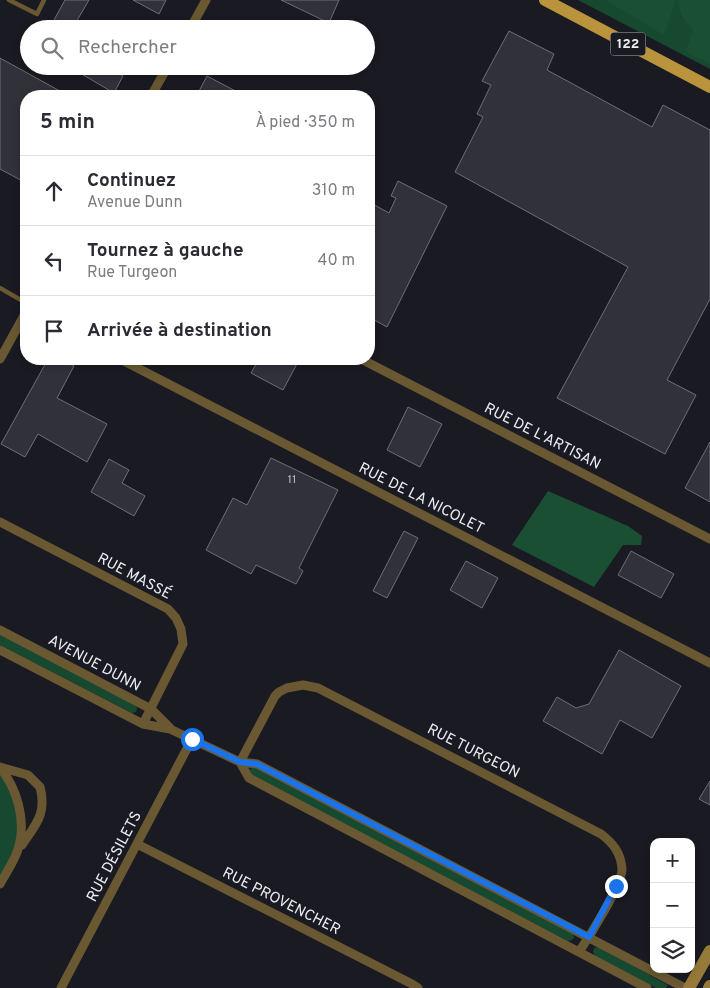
<!DOCTYPE html>
<html lang="fr">
<head>
<meta charset="utf-8">
<style>
	body { margin:0; font-family:Overpass,sans-serif; background:#f2f2f3; color:#2b2b33 }
	.controls { position:absolute; right:15px; bottom:15px; display:grid; overflow:hidden; border-radius:10px; box-shadow:0 2px 8px #0003 }
	.controls button { width:45px; height:45px; display:grid; place-items:center; padding:0; border:0; border-bottom:1px solid #e1e1e2; background:#fff; color:#2b2b33; font:25px sans-serif }
	.stop { position:absolute; width:15px; height:15px; margin:-11px; border:4px solid #1a73e8; border-radius:50%; background:#fff }
	.stop.end { background:#1a73e8; border-color:#fff; box-shadow:0 1px 5px #0008 }
	.list { margin:0; padding:0; list-style:none }
	h2 { display:flex; justify-content:space-between; align-items:center; height:65px; margin:0; padding:0 20px; font-size:21px }
	h2 small { font-size:16px; font-weight:400; color:#7c7c81 }
	.list li { display:grid; grid-template-columns:32px 1fr auto; gap:15px; align-items:center; box-sizing:border-box; height:70px; padding:0 20px; border-top:1px solid #e1e1e2 }
	.list b { display:block; font-size:19px; white-space:nowrap }
	.list p { margin:0; font-size:16px; white-space:nowrap; color:#7c7c81 }
	.list em { font-size:16px; font-style:normal; color:#7c7c81 }
	.icon { flex:none; width:28px; height:28px; fill:none; stroke:currentColor; stroke-width:2; stroke-linecap:round; stroke-linejoin:round }
	.map { position:relative; flex:none; width:710px; height:988px; overflow:hidden }
	.search { position:absolute; background:#fff; box-shadow:0 2px 8px #0003; left:20px; top:20px; width:355px; height:55px; display:flex; align-items:center; gap:12px; box-sizing:border-box; padding:0 18px; border-radius:28px; color:#7c7c81; font-size:19px }
	.panel { position:absolute; background:#fff; box-shadow:0 2px 8px #0003; left:20px; top:90px; width:355px; height:275px; border-radius:20px }
	.map>svg:first-child { display:block }
	.green { fill:#16492f }
	.forest { fill:#1a4f34 }
	.building { fill:#31313a; stroke:#6e6e78 }
	.lines { fill:none; stroke-linecap:round; stroke-linejoin:round }
	.service { stroke:#695831; stroke-width:4.5 }
	.minor { stroke:#695831; stroke-width:9 }
	.secondary { stroke:#967a39; stroke-width:12 }
	.primary { stroke:#b9943d; stroke-width:12 }
	.route { stroke:#1a73e8; stroke-width:6 }
	.labels { text-anchor:middle; dominant-baseline:central; stroke-width:5; stroke-linejoin:round; paint-order:stroke }
	.number-label { font-size:12px; fill:#bdbec4 }
	.shield { fill:#1a1a22; stroke:#adaeb4; stroke-width:1 }
	.shield-label { font-size:14px; font-weight:bold; fill:#ecedf2 }
	.street-label { font-size:15px; fill:#ecedf2; stroke:#1a1a22 }
</style>
</head>
<body>
<div class="map">
<svg width="710" height="988" viewBox="0 0 710 988">
	<rect width="100%" height="100%" fill="#1a1a22"/>
	<path class="green" d="M578 0H710V69Z
		M0 634 136 705 137 709 136 712 132 713 0 645Z
		M0 767 8 777 23 828 0 884Z
		M254 767 573 934 574 938 572 940 568 941 249 776 250 769Z
		M597 947 601 948 668 985 666 988H656L595 956 593 952 594 948Z"/>
	<path class="forest" d="M607 0H676L664 35 607 1Z
		M677 0H710V64L686 52 693 31 682 16Z
		M548 491 628 526 642 536 641 545H623L594 587 512 545Z"/>
	<path class="building" d="M65 0H89L72 29H49Z
		M133 0H166L159 14Z
		M281 0H339L329 23Z
		M509 31 554 54 547 70 652 127 663 105 710 130V299L667 380 696 395 665 454 557 398 628 267 455 172 483 117 477 114 491 85 482 81Z
		M0 58 69 96H26V183L0 169Z
		M68 66H106L123 76 114 93Z
		M207 76 245 96H199L197 95Z
		M398 181 447 206 387 327 369 317V202L389 213 396 198 391 196Z
		M48 359H60L74 366 57 398 107 424 87 462 38 434 25 457 1 444Z
		M259 359H296L299 360 283 390 251 373Z
		M408 407 442 424 420 467 387 450Z
		M710 442V502L685 488Z
		M271 458 338 490 299 568 303 571 296 584 256 565 251 574 206 550 233 498 247 505Z
		M109 459 129 470 122 483 145 496 134 516 91 492Z
		M404 531 418 538 387 598 373 591Z
		M631 551 674 574 661 598 618 575Z
		M466 561 498 578 482 608 450 590Z
		M619 650 681 686 652 738 620 720 602 754 543 721 557 697 576 708 589 704Z
		M710 781V805L699 799Z"/>
	<g class="lines">
		<path class="service" d="M9 0 37 14 44 0
			M0 288 26 303"/>
		<path class="minor" d="M190 29 206 0
			M151 96 168 66
			M0 359 26 312
			M120 359 710 663
			M361 359 710 539
			M0 522 168 609 176 618 181 629 183 644 143 724
			M0 630 151 709 170 728
			M0 650 143 724 170 729 240 762 257 764 685 988
			M240 762 275 696 279 692 287 688 303 685 318 688 601 834C613 843 621 853 622 869 622 885 589 937 579 952
			M240 762 249 778 647 988
			M0 767C17 789 26 819 19 846 16 859 6 873 0 884
			M0 767 28 775 40 787C47 814 36 824 22 845
			M137 844 412 984 418 988
			M61 988 192 739"/>
		<path class="secondary" d="M689 988 710 951
			M709 988 710 986"/>
		<path class="primary" d="M545 0 710 87"/>
	</g>
	<g class="lines">
		<path class="route" d="M192 739 240 762 257 764 589 937 616 886"/>
	</g>
	<g class="labels">
		<g class="number-label">
			<text x="292" y="480">11</text>
		</g>
		<rect class="shield" x="610.5" y="32.5" width="35" height="23" rx="4"/>
		<g class="shield-label">
			<text x="628" y="44">122</text>
		</g>
		<g class="street-label">
			<text transform="translate(542 437) rotate(27)">RUE DE L'ARTISAN</text>
			<text transform="translate(421 499) rotate(27)">RUE DE LA NICOLET</text>
			<text transform="translate(134 577) rotate(28)">RUE MASSÉ</text>
			<text transform="translate(94 664) rotate(28)">AVENUE DUNN</text>
			<text transform="translate(473 752) rotate(27)">RUE TURGEON</text>
			<text transform="translate(115 857) rotate(-62)">RUE DÉSILETS</text>
			<text transform="translate(281 902) rotate(27)">RUE PROVENCHER</text>
		</g>
	</g>
</svg>
<div class="controls">
<button>+</button>
<button>−</button>
<button><svg class="icon" aria-label="layers" viewBox="0 0 24 24"><path d="M12 4l9 5-9 5-9-5zM3 14l9 5 9-5"/></svg></button>
</div>
<div class="stop" style="left:192px;top:739px"></div>
<div class="stop end" style="left:616px;top:886px"></div>
<div class="search"><svg class="icon" aria-label="search" viewBox="0 0 24 24"><circle cx="10" cy="10" r="6"/><path d="M15 15l6 6"/></svg>Rechercher</div>
<section class="panel">
<h2>5 min<small>À pied · 350 m</small></h2>
<ul class="list">
<li><svg class="icon" aria-label="ahead" viewBox="0 0 24 24"><path d="M12 20V5M6 11l6-6 6 6"/></svg><div><b>Continuez</b><p>Avenue Dunn</p></div><em>310 m</em></li>
<li><svg class="icon" aria-label="left" viewBox="0 0 24 24"><path d="M17 20v-9H6M10 6l-5 5 5 5"/></svg><div><b>Tournez à gauche</b><p>Rue Turgeon</p></div><em>40 m</em></li>
<li><svg class="icon" aria-label="arrive" viewBox="0 0 24 24"><path d="M6 21V4h12l-3 4 3 4H6"/></svg><div><b>Arrivée à destination</b></div></li>
</ul>
</section>
</div>
</body>
</html>
